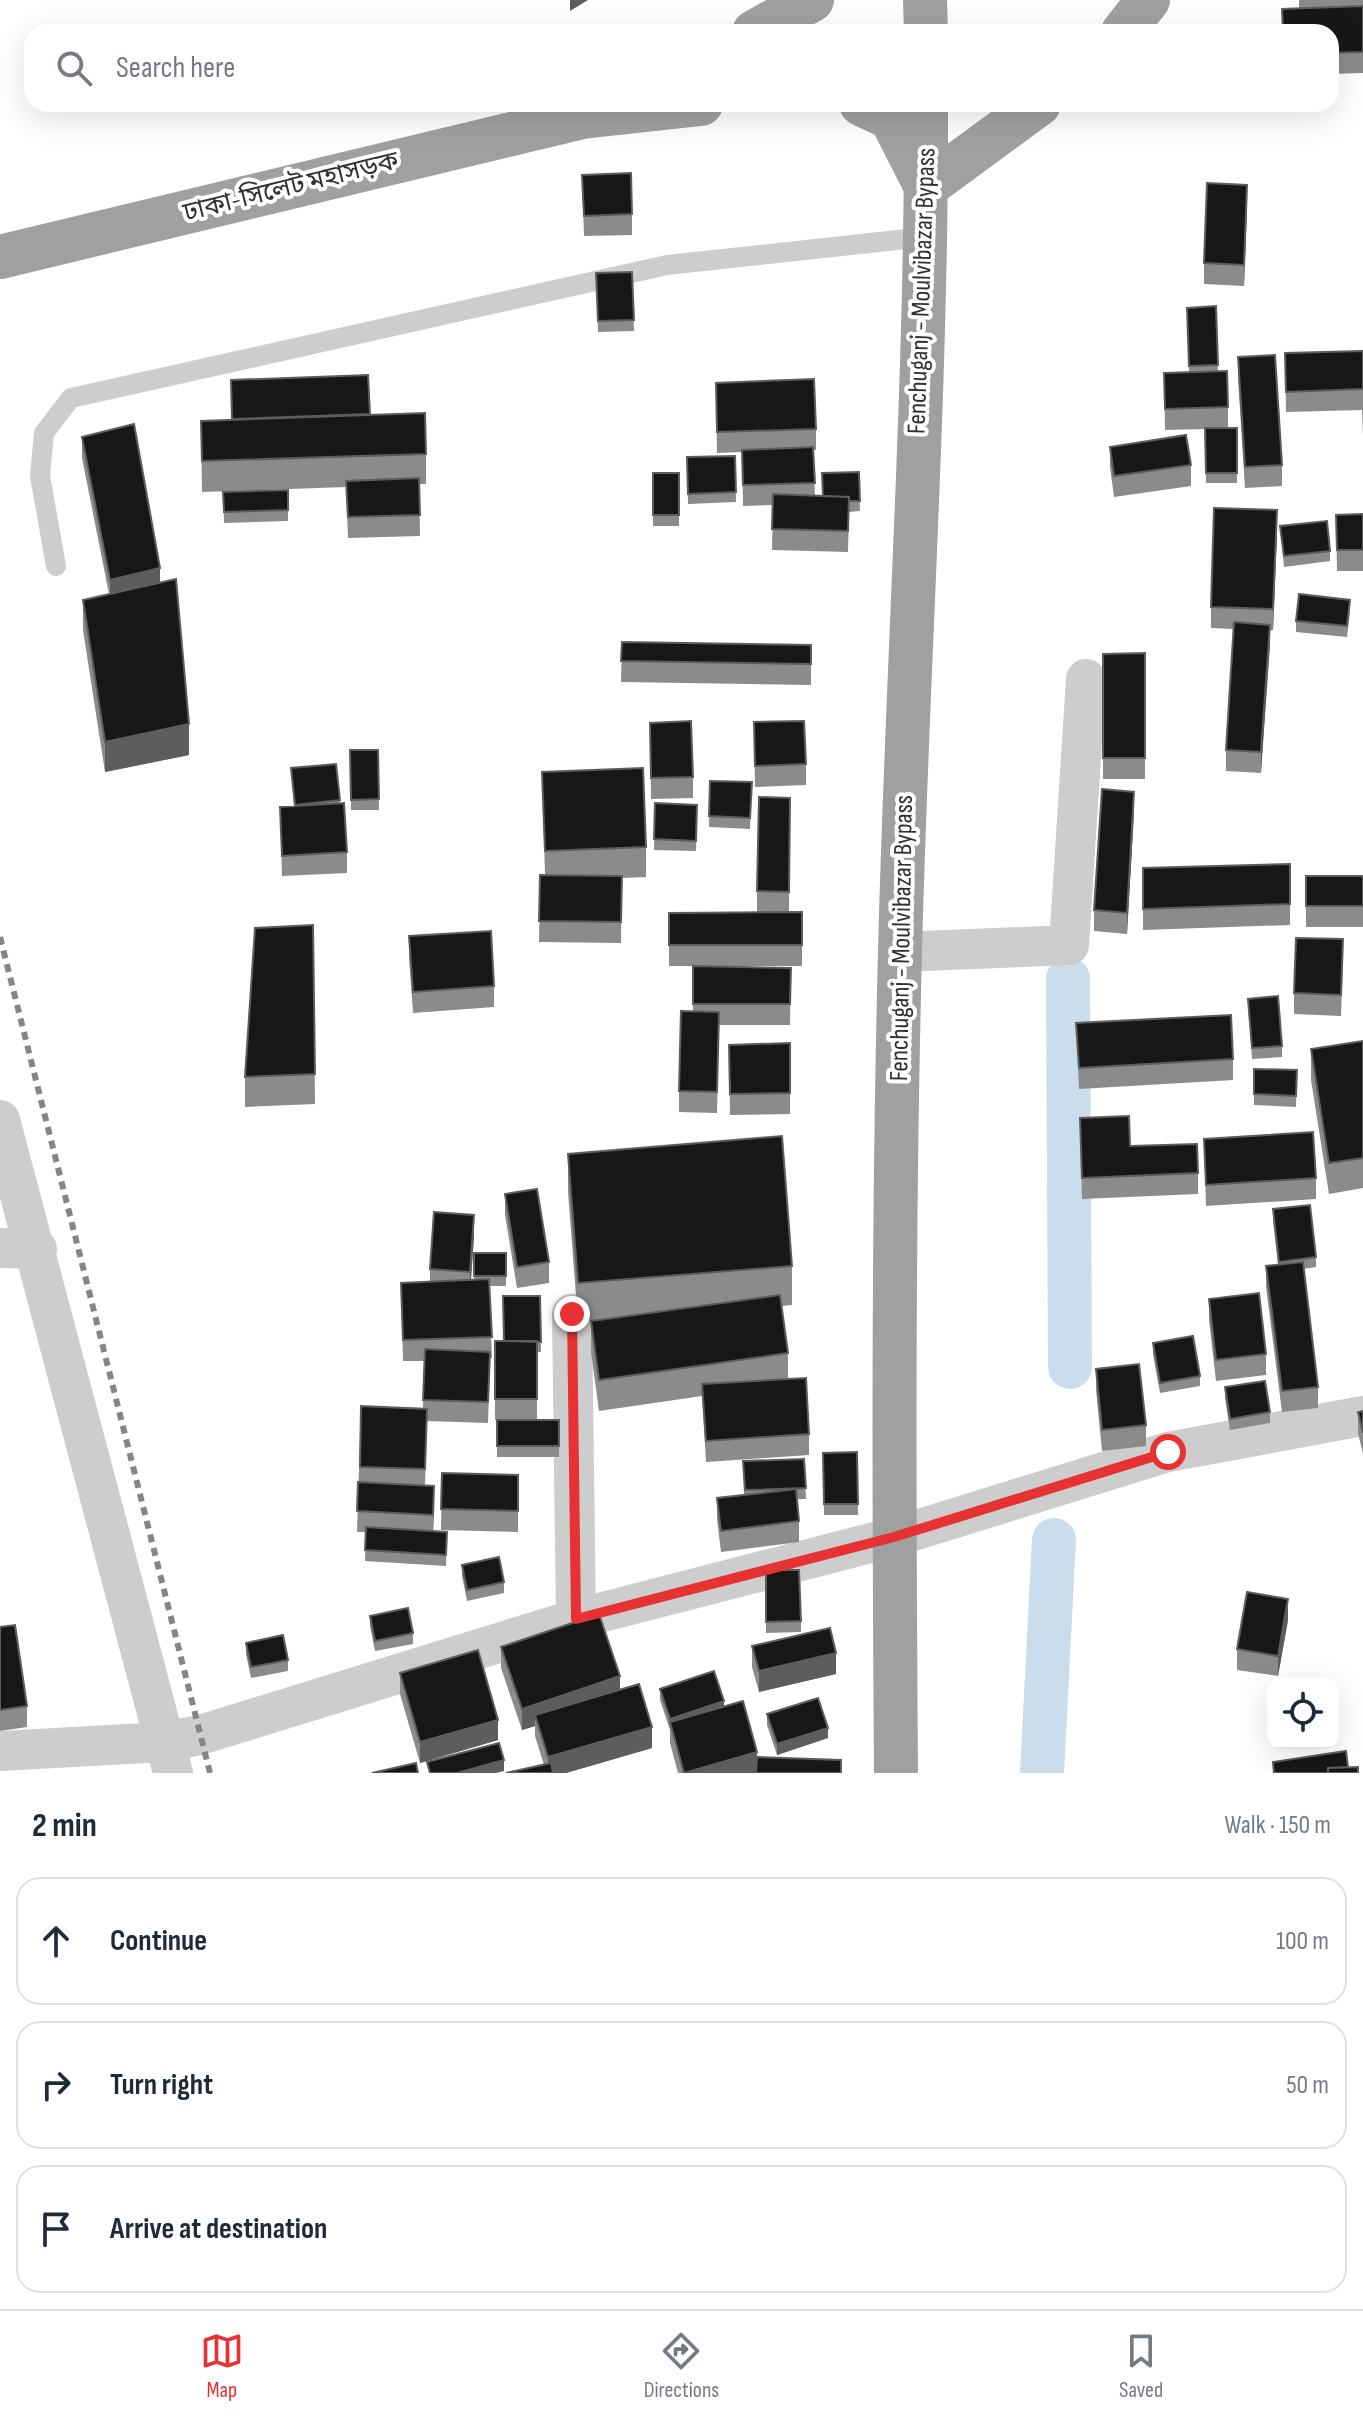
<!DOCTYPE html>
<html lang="en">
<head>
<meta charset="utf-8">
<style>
	body { margin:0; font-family:"Sofia Sans Condensed","Noto Sans Bengali",sans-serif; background:#f6f6f7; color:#1f2937 }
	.controls { position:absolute; right:24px; bottom:24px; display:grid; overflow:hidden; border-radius:16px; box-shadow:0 8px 32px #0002 }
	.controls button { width:72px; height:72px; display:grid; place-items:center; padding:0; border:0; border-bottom:2px solid #e0e1e3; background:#fff; color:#1f2937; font:40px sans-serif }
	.stop { position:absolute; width:24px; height:24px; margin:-18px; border:6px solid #e63233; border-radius:50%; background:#fff }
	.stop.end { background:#e63233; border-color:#fff; box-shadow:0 2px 8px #0008 }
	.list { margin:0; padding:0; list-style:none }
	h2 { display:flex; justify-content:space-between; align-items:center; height:104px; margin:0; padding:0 32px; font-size:34px }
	h2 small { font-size:26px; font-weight:400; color:#747a83 }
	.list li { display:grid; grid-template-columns:52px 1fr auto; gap:24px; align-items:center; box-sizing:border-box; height:128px; margin:0 16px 16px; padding:0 16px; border:2px solid #e0e1e3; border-radius:24px }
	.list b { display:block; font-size:30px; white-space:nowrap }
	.list em { font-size:26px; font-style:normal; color:#747a83 }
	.icon { flex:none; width:44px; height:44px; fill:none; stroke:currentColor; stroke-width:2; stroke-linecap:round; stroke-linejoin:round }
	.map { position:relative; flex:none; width:1363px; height:1773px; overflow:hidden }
	.search { position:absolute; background:#fff; box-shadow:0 8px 32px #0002; left:24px; right:24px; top:24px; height:88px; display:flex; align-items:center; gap:20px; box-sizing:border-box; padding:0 28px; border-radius:24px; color:#747a83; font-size:30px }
	.sheet { height:536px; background:#fff }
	nav { display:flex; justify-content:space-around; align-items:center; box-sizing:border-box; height:112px; border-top:2px solid #e0e1e3; background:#fff; font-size:22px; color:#747a83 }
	nav a { display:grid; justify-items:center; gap:4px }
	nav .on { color:#e63233 }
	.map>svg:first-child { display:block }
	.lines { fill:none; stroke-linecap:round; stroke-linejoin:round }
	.canal { stroke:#cadded; stroke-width:44 }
	.service { stroke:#cdcdcd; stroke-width:20 }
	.minor { stroke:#cdcdcd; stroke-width:40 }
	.trunk { stroke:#a0a0a0; stroke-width:44 }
	.rail { stroke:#858585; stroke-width:6; stroke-dasharray:8 6; stroke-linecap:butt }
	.wall { fill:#8b8b8b }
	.shaded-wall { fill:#5d5d5d }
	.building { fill:#171717; stroke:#5d5d5d; stroke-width:2 }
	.route { stroke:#e63233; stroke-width:10 }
	.labels { text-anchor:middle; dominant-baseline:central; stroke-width:8; stroke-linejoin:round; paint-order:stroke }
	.street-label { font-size:26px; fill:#303030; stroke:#fff }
</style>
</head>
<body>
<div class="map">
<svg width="1363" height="1773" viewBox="0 0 1363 1773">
	<rect width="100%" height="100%" fill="#fff"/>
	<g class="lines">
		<path class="canal" d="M1068 979 1070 1367
			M1042 1773 1054 1540"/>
		<path class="service" d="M56 566 40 476 44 433 71 398 667 265 925 237"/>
		<path class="minor" d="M900 952 1069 945 1086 679
			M0 1120 173 1773
			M0 1248 37 1249
			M572 1314 576 1619
			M0 1751 164 1742 200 1735 576 1619 894 1537 1168 1452 1363 1416"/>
		<path class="trunk" d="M925 0 926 32
			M754 32 812 0
			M1123 32 1148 0
			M861 104 891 118 926 187 1039 104
			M0 257 582 117 701 104
			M896 1773C894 1499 893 1225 900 951 907 669 927 386 926 104"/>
		<path class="rail" d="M0 937 210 1773"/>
	</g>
	<path class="wall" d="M1299 0H1363V73L1331 74V32L1299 8Z
		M582 175 632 214V235L584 236Z
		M1247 206 1244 286 1204 284V263Z
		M632 272 634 331 598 332 596 273Z
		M1216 306 1218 371 1228 407V428H1237V483H1206L1205 429 1165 430 1164 373 1189 372 1187 308Z
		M1363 351V436L1362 410 1286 412 1285 353Z
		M1238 357 1282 465V486L1245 488 1238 378Z
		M231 380 370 415 426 454V484H419L420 536 348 538 346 487 202 492 201 421 231 420Z
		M716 383 816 429V450H813L815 496H822L859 472 860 511 849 512 848 552 772 550 773 505 743 506 742 452 717 453Z
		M82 437 160 582 189 755 105 772 83 630V600L109 594 82 458Z
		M1110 447 1191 465V486L1114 497 1110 467Z
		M735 456 736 502 688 504 687 457Z
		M653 473H679V526H653Z
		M288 490V521L224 523 223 492Z
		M1363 514V571H1337L1336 515Z
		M1280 526 1330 551V561L1284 567Z
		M1277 531 1273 630H1270L1261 773 1226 771V750L1234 629 1211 628V607Z
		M1350 611 1347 637 1296 632V621Z
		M622 642 811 645V685L621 682Z
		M1145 653V779H1103V654Z
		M754 722 806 764V785L755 787Z
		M650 723 693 777V798L651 799Z
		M350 750H378L379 810H351Z
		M336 764 340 804 347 852V873L282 876 280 807 294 806 291 768Z
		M542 772 646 847V877L622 878 621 943 539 942 540 875H545Z
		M710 781 752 782 750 829 709 827Z
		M790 798 789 912H802V966H669V913L757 912V891Z
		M655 803 697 805 696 851 654 850Z
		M1134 812 1127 934 1094 931V910Z
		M1290 864V925L1143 930V868Z
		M1306 876H1363V927H1306Z
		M313 925 315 1104 245 1107V1077Z
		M409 936 494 986V1007L413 1013 409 957Z
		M1343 960 1341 1016 1294 1014V993Z
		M693 966 791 968 790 1025H719L717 1113 679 1112V1091L693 1012Z
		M1248 999 1282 1046V1057L1252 1059Z
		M1076 1023 1233 1059V1080L1079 1089Z
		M1363 1041V1188L1329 1194 1311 1080V1049Z
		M790 1043V1114L730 1115 729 1045Z
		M1254 1069 1297 1070 1296 1107 1254 1105Z
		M1080 1118 1130 1146 1198 1173V1194L1082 1199Z
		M1204 1139 1316 1178V1199L1206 1206Z
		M568 1154 792 1266V1305L781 1306 788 1353V1379L809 1434V1455L706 1462 702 1396 599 1411 591 1352V1321L600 1320 578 1322 568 1192Z
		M505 1194 549 1262V1283L517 1288 505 1215Z
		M1273 1209 1316 1257V1267L1303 1269 1318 1387V1408L1282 1412 1266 1287V1266L1278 1265 1273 1220Z
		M474 1236 471 1280H474V1253H506V1286H489L492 1358H490L488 1423 427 1421 425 1485 434 1507 433 1531 447 1532 446 1566 365 1561 366 1532H357L361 1406 423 1408 424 1361H403L401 1283 430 1282V1269Z
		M540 1296 541 1352H537V1420H559V1457H497V1420H495V1341H503Z
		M1209 1299 1266 1354V1375L1216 1381 1209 1320Z
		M1153 1343 1200 1376V1386L1160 1393 1153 1354Z
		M1096 1369 1146 1425V1446L1102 1451 1096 1390Z
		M1225 1387 1270 1412V1423L1230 1430 1225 1398Z
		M1363 1411V1454L1358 1433V1412Z
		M857 1452 858 1515H824L823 1453Z
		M804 1459 806 1499H797L799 1521V1542L721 1552 717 1519V1498L744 1495 743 1461Z
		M442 1473 518 1475V1532L441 1530Z
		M462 1565 504 1582V1593L467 1601 462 1576Z
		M766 1570 801 1621V1632L766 1633Z
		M370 1616 413 1633V1644L375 1651 370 1626Z
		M1288 1620 1278 1676 1237 1670V1649Z
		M0 1627 27 1706V1727L0 1731Z
		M246 1643 288 1660V1671L251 1678 246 1654Z
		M752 1646 836 1674 759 1692 752 1667Z
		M501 1647 620 1690 652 1748 566 1773H506L544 1765 535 1736V1726L522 1730 501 1668Z
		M400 1673 498 1740 420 1763 400 1694Z
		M660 1689 724 1707 757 1757 841 1773H678L670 1743V1730L660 1700Z
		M767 1714 828 1738 777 1755 767 1725Z"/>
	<path class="shaded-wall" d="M570 0H588L570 11Z
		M1247 185V206L1244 286V265Z
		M1277 510V531L1273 630V609Z
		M160 568V589L110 601V580Z
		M1270 625V646L1261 773V752Z
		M189 724V755L105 772V742Z
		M1134 792V812L1127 934V913Z
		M474 1215V1236L470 1293V1272Z
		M434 1486V1507L433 1536V1515Z
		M1288 1599V1620L1278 1676V1656Z
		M836 1653V1674L759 1692V1671Z
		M620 1676V1697L535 1715V1726L522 1730V1709Z
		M724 1701V1712L670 1722V1719Z
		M498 1720V1740L420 1763V1742Z
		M652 1727V1748L566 1773H548V1757Z
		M828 1728V1738L777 1755V1744Z
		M757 1752V1772L756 1773H685Z
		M504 1760V1771L496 1773H457Z"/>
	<path class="building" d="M1363 6V52L1331 53V32H1283L1282 9Z
		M631 173 632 214 584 216 582 175Z
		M1207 183 1247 185 1244 265 1204 263Z
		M632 272 634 320 598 321 596 273Z
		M1216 306 1218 365 1189 366 1187 308Z
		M1363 351V389L1286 392 1285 353Z
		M1275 355 1282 465 1245 467 1238 357Z
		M1227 371 1228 407 1165 409 1164 373Z
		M368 375 370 414 232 419 231 380Z
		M814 379 816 429 717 432 716 383Z
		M425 413 426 454 202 461 201 421Z
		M134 424 160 568 110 580 82 437Z
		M1205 428H1237V473H1206Z
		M1186 435 1191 465 1114 476 1110 447Z
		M813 447 815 483 743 485 742 450Z
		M735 456 736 492 688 494 687 457Z
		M859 472 860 501H849V497L823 496 822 473Z
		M653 473H679V515H653Z
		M419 478 420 515 348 517 346 481Z
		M288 490V510L224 512 223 492Z
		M773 494 849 497 848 531 772 529Z
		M1214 508 1277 510 1273 609 1211 607Z
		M1363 514V550H1337L1336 515Z
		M1327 521 1330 551 1284 556 1280 526Z
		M176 579 189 724 105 742 83 600Z
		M1299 594 1350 600 1347 626 1296 621Z
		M1234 622 1270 625 1261 752 1226 750Z
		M622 642 811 645V664L621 661Z
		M1145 653V758H1103V654Z
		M691 721 693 777 651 778 650 723Z
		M804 721 806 764 755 766 754 722Z
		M350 750H378L379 799 351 800Z
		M336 764 340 800 295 805 291 768Z
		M643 768 646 847 545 851 542 772Z
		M710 781 752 782 750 818 709 816Z
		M1102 789 1134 792 1127 913 1094 910Z
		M759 797 790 798 789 892 757 891Z
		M344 803 347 852 282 856 280 807Z
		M655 803 697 805 696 841 654 839Z
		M1290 864V904L1143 909V868Z
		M540 875 622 876 621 922 539 921Z
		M1306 876H1363V906H1306Z
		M802 912V945H669V913Z
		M313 925 315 1074 245 1077 255 928Z
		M491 931 494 986 413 992 409 936Z
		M1296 938 1343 939 1341 995 1294 993Z
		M693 966 791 968 790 1004H693Z
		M1278 996 1282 1046 1252 1048 1248 999Z
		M681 1011 719 1012 717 1092 679 1091Z
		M1231 1015 1233 1059 1079 1068 1076 1023Z
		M1363 1041V1158L1329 1163 1311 1049Z
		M790 1043V1093L730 1094 729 1045Z
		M1254 1069 1297 1070 1296 1096 1254 1094Z
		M1129 1116 1130 1146 1197 1144 1198 1173 1082 1178 1080 1118Z
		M1313 1132 1316 1178 1206 1185 1204 1139Z
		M782 1136 792 1266 578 1283 568 1154Z
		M537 1189 549 1262 517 1267 505 1194Z
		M1310 1205 1316 1257 1279 1262 1273 1209Z
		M434 1212 474 1215 470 1272 430 1269Z
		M474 1253H506V1276H474Z
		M1303 1262 1318 1387 1282 1391 1266 1266Z
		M489 1279 492 1337 403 1340 401 1283Z
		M1259 1293 1266 1354 1216 1360 1209 1299Z
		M780 1295 788 1353 599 1380 591 1321Z
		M503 1296H540L541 1342 504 1341Z
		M1193 1336 1200 1376 1160 1383 1153 1343Z
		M495 1341H537V1399H495Z
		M425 1349 490 1352 488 1402 423 1400Z
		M1139 1364 1146 1425 1102 1430 1096 1369Z
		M806 1378 809 1434 706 1441 702 1384Z
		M1265 1381 1270 1412 1230 1419 1225 1387Z
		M361 1406 427 1409 425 1469 360 1467Z
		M1363 1411V1433L1358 1412Z
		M497 1420H559V1446H497Z
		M857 1452 858 1504H824L823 1453Z
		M804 1459 806 1488 745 1490 743 1461Z
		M442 1473 518 1475V1511L441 1509Z
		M358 1482 434 1486 433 1515 357 1511Z
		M796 1489 799 1521 721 1531 717 1498Z
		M366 1527 447 1532 446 1555 365 1550Z
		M499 1557 504 1582 467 1590 462 1565Z
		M766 1570H799L801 1621 766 1622Z
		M1247 1592 1288 1599 1278 1656 1237 1649Z
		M408 1608 413 1633 375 1641 370 1616Z
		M599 1614 620 1676 522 1709 501 1647Z
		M15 1625 27 1706 0 1710V1627Z
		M830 1628 836 1653 759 1671 752 1646Z
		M283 1635 288 1660 251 1667 246 1643Z
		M478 1650 498 1720 420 1742 400 1673Z
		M714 1671 724 1701 670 1719 660 1689Z
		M639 1684 652 1727 548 1757 535 1715Z
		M818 1698 828 1728 777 1744 767 1714Z
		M743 1701 757 1752 684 1773 670 1722Z
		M499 1743 504 1760 457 1773H430L427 1762Z
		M1346 1751 1348 1767 1328 1768V1773H1274L1273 1762Z
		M757 1757 841 1760V1773H756Z
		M416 1763 418 1773H372Z
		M551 1763 553 1773H506Z
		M1358 1767V1773H1328V1768Z"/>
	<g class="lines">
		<path class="route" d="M572 1314 576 1619 894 1537 1168 1452"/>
	</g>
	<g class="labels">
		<g class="street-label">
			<text transform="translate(291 187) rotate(-14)">ঢাকা-সিলেট মহাসড়ক</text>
			<text transform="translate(922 291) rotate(-88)">Fenchuganj - Moulvibazar Bypass</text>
			<text transform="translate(902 938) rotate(-89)">Fenchuganj - Moulvibazar Bypass</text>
		</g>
	</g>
</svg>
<div class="controls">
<button><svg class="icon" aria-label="locate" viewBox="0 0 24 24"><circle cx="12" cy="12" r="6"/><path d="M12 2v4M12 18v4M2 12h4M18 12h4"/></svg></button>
</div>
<div class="stop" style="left:1168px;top:1452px"></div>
<div class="stop end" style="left:572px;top:1314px"></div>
<div class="search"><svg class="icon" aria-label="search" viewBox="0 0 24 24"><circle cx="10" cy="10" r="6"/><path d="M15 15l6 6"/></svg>Search here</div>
</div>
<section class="sheet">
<h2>2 min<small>Walk · 150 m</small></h2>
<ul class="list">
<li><svg class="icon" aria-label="ahead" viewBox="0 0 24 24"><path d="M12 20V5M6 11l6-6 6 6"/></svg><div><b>Continue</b></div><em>100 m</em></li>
<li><svg class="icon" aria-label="right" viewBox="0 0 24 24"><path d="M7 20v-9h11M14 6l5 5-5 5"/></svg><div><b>Turn right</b></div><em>50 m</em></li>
<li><svg class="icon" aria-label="arrive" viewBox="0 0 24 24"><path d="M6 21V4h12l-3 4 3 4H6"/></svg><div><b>Arrive at destination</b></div></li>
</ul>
</section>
<nav>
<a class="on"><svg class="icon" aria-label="map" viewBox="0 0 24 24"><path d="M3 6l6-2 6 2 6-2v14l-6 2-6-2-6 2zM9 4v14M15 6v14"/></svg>Map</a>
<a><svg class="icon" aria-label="directions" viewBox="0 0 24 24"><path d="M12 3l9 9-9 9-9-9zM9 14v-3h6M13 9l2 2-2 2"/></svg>Directions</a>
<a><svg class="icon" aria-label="saved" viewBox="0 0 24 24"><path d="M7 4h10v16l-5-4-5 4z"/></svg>Saved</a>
</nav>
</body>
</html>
